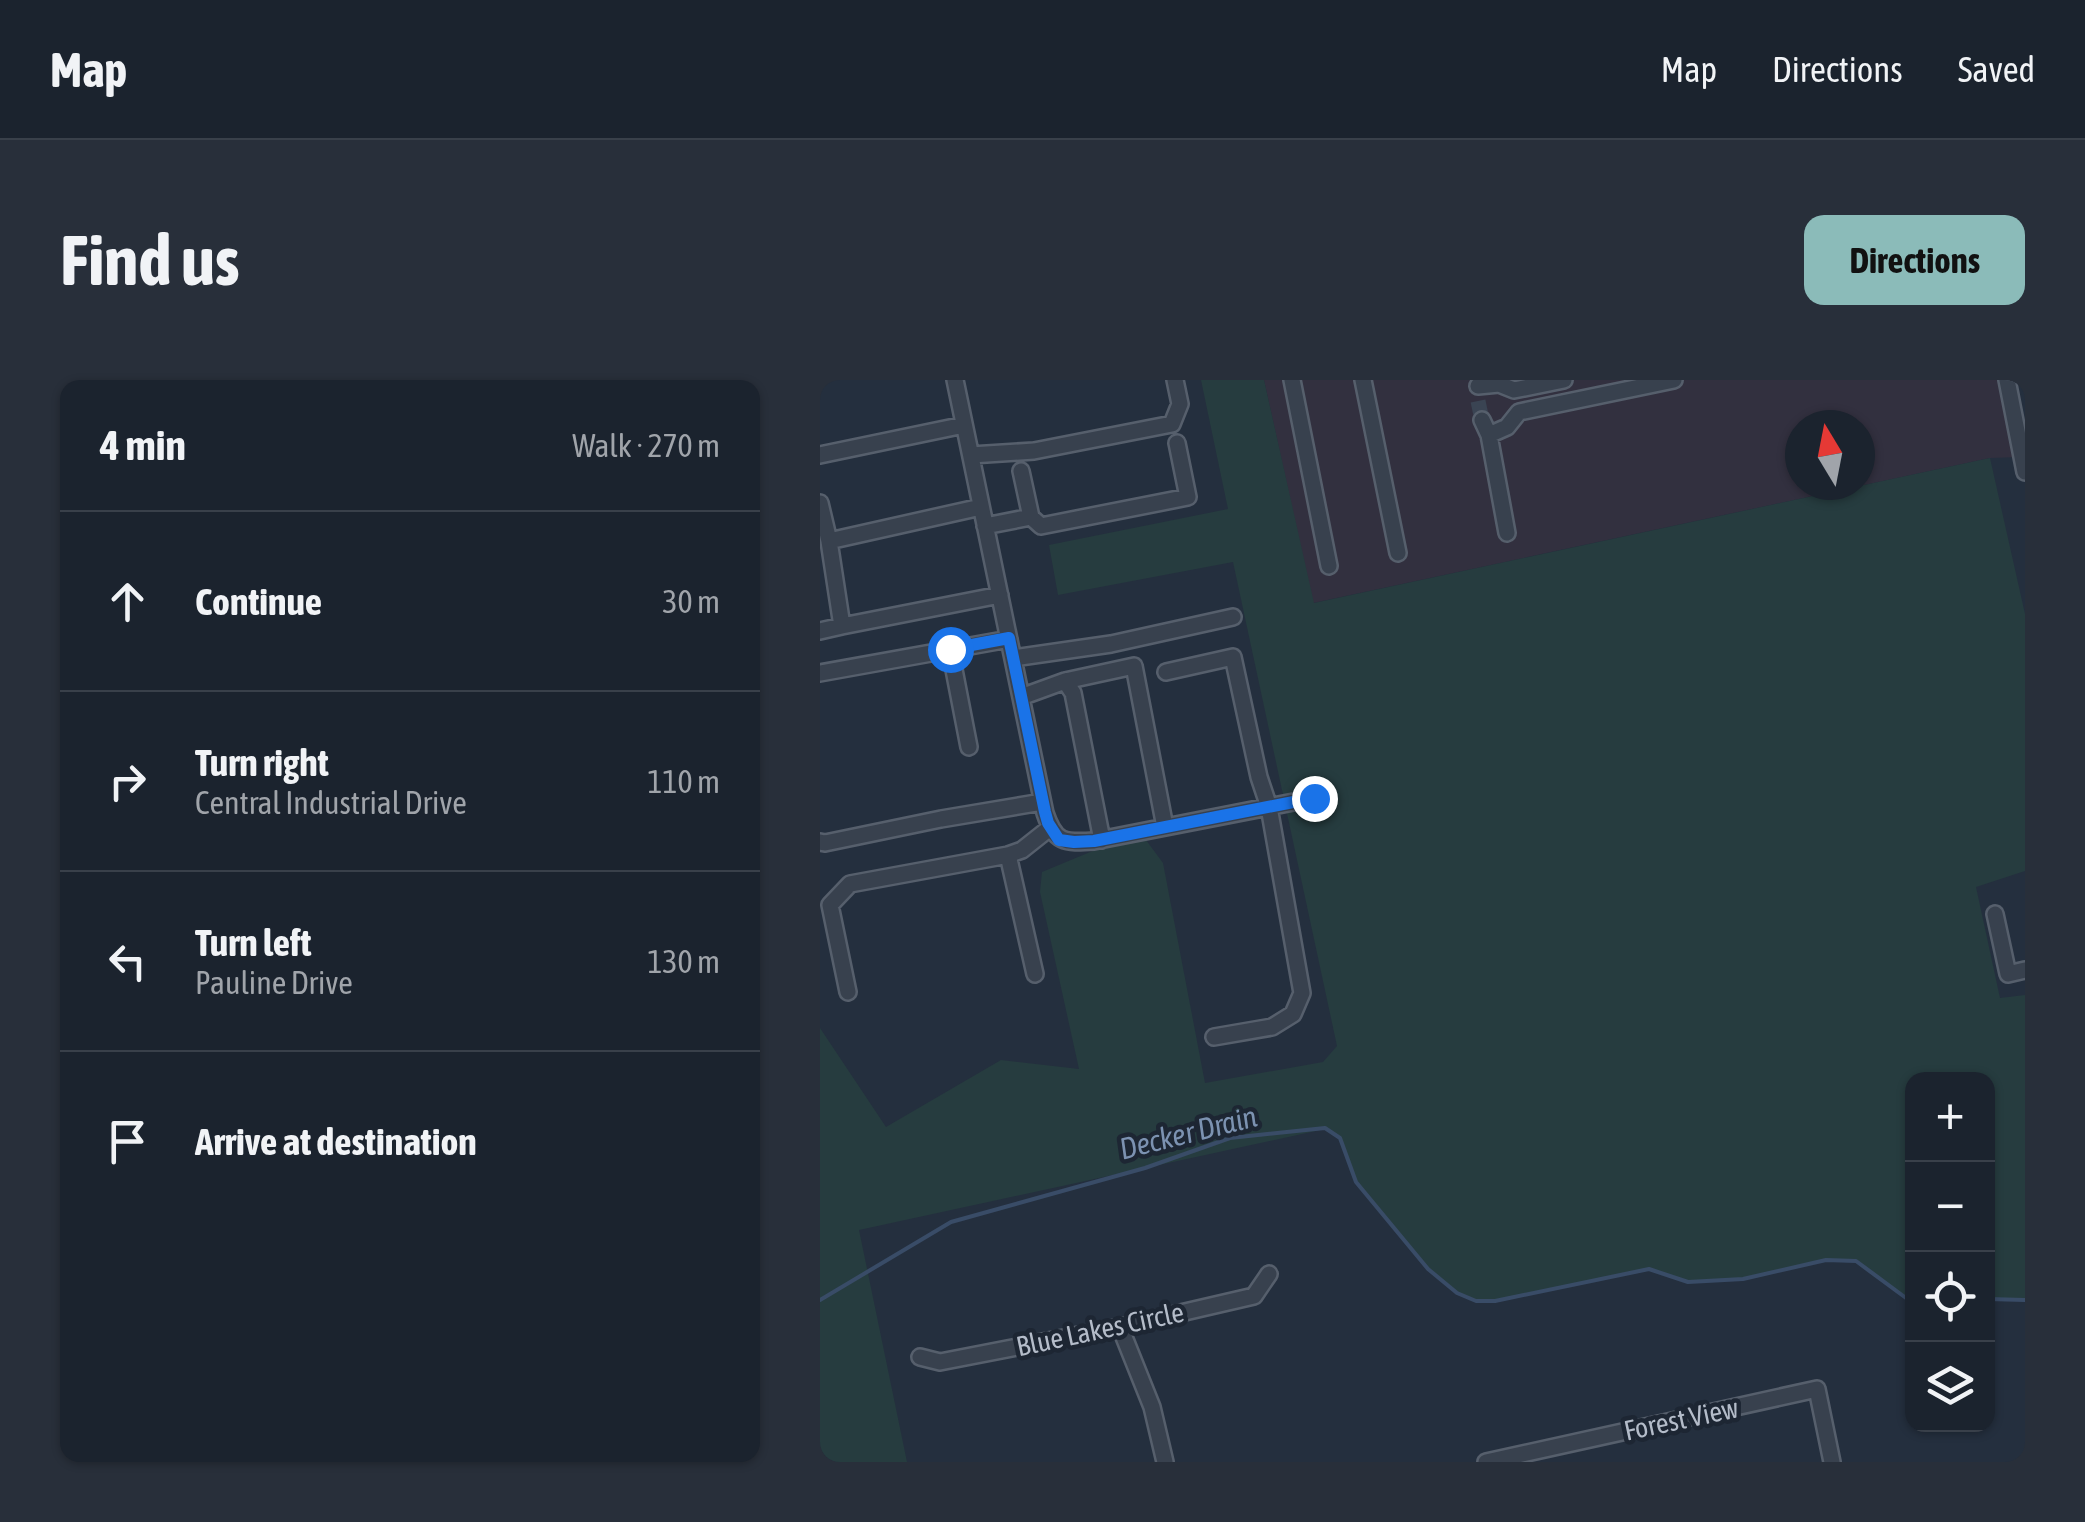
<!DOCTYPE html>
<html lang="en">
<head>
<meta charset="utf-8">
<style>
	body { margin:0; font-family:"Asap Condensed",sans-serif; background:#282f3a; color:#f1f3f6 }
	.controls { position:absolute; right:30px; bottom:30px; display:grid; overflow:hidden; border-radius:20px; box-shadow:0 2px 8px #0004 }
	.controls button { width:90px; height:90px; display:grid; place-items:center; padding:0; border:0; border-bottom:2px solid #39404a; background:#1b232e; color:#f1f3f6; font:50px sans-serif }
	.compass { position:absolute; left:965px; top:30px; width:90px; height:90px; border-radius:50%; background:#1b232e; box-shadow:0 2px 8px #0004; rotate:350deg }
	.stop { position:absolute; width:30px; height:30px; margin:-22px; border:8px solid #1a73e8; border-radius:50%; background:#fff }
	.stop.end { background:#1a73e8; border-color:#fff; box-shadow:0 2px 10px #0008 }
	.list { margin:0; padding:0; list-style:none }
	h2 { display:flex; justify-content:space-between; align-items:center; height:130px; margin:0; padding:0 40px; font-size:42px }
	h2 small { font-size:32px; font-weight:400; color:#a0a4aa }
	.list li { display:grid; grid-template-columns:65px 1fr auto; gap:30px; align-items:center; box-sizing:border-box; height:180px; padding:0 40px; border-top:2px solid #39404a }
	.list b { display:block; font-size:38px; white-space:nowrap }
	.list p { margin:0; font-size:32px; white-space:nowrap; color:#a0a4aa }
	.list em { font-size:32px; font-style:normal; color:#a0a4aa }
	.icon { flex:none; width:55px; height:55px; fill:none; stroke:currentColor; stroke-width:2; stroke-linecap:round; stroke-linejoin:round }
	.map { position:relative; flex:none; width:1205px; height:1082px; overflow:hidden; border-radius:20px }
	header { display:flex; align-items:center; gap:60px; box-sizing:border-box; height:140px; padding:0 50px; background:#1b232e; border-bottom:2px solid #39404a }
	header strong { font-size:48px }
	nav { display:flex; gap:55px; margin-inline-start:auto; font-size:35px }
	.intro { display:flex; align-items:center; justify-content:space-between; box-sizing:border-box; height:240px; padding:0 60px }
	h1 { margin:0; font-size:70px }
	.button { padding:25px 45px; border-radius:20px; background:#8bbbb9; color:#111; font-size:35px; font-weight:700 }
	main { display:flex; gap:60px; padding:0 60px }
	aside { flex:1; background:#1b232e; border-radius:20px; box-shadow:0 2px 8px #0004 }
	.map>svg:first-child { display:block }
	.medical { fill:#32303f; fill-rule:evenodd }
	.green { fill:#263c3f }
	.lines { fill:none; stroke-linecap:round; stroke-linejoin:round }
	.stream { stroke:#394c67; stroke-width:4 }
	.minor-tunnel { stroke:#3a4453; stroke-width:15; stroke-dasharray:15 8; stroke-linecap:butt }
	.minor-casing { stroke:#565f6c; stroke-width:20 }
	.minor { stroke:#38414e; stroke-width:15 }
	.route { stroke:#1a73e8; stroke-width:12 }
	.labels { text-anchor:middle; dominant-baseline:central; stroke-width:9; stroke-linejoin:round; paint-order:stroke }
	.street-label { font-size:28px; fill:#b4bcc9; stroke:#1d2633 }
	.water-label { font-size:30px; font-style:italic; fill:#7c92b1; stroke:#1d2633 }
</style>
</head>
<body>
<header>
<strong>Map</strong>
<nav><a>Map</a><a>Directions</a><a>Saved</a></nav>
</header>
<div class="intro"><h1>Find us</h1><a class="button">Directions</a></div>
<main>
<aside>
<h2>4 min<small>Walk · 270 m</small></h2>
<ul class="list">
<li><svg class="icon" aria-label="ahead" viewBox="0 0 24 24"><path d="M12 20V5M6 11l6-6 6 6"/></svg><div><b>Continue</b></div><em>30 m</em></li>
<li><svg class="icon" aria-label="right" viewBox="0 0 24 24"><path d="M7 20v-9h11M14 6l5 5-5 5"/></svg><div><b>Turn right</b><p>Central Industrial Drive</p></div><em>110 m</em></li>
<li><svg class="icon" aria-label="left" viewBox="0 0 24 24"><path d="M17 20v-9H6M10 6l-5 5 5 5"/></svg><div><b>Turn left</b><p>Pauline Drive</p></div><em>130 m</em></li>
<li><svg class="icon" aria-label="arrive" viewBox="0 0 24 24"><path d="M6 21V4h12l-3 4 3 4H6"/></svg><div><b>Arrive at destination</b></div></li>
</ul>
</aside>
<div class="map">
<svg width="1205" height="1082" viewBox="0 0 1205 1082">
	<rect width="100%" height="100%" fill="#242f3e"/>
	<path class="medical" d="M444 0H1185L1202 77 1170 78 493 223ZM980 45H1040V105H980Z"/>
	<path class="green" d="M381 0H444L494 223 1170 78 1205 234V491L1156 507 1180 618 1205 615V920L1168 919V699H1092V918H1086L1036 881 1006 880 923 899 868 902 829 889 676 921H656L637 913 608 888 536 802 520 758 505 749 39 850 87 1082H0V648L66 747 181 680 259 689 220 512 222 492 275 470 326 460 343 483 385 703 503 682 517 666 413 182 238 215 229 165 408 129Z"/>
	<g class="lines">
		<path class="stream" d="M1168 919 1205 920
			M0 920 131 842 325 788 410 758 505 748 520 758 536 802 608 889 637 913 656 921H675L829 889 868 902 923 899 1006 880 1036 881 1086 918H1092"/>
		<path class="minor-tunnel" d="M658 21 662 40"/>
		<g class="minor-casing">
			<path id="minor" d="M135 0 225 433C235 463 244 463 274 461L494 418
				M472 0 509 186
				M543 0 578 173
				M1187 0 1205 92
				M658 6 679 4 694 10 744 0
				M662 40 669 55 687 153
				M669 55 687 47 699 32 854 0
				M0 75 144 45
				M151 75 214 71 352 44 360 24 355 0
				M0 123 9 161 22 246 0 251
				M211 137 221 146 368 117 357 63
				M165 146 211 137 201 91
				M9 161 161 127
				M22 246 180 215
				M130 269 149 367
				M193 278 291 264 413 237
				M346 292 413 277 439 397 449 427 482 613 473 634 452 647 394 657
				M0 293 189 259
				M245 301 314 286 345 447
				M201 317 245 301 253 313 282 460
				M0 462 5 463 121 439 222 422
				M188 475 215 594
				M1175 534 1188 594 1205 590
				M28 612 10 525 30 504 188 475 202 470 231 447
				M300 947 332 1027 345 1082
				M100 977 120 982 300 947 434 916 449 894
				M666 1082 997 1009 1012 1082"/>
		</g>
		<use href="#minor" class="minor"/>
	</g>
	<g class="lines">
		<path class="route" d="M130 269 189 258 225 432 228 443 239 460 254 462 274 461 494 418"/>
	</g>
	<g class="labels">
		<g class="street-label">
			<text transform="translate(280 949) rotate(-12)">Blue Lakes Circle</text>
			<text transform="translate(861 1039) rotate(-12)">Forest View</text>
		</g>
		<g class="water-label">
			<text transform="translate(368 752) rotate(-14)">Decker Drain</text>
		</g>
	</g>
</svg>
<div class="controls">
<button>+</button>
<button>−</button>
<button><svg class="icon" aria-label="locate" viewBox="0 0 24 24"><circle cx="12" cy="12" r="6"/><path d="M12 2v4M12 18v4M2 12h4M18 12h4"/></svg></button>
<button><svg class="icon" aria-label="layers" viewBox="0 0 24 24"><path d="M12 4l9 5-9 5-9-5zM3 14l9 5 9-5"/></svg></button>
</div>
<svg class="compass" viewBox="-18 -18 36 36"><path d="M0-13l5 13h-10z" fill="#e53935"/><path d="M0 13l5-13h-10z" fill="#a0a4aa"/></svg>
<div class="stop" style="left:130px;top:269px"></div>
<div class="stop end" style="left:494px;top:418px"></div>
</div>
</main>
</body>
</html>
